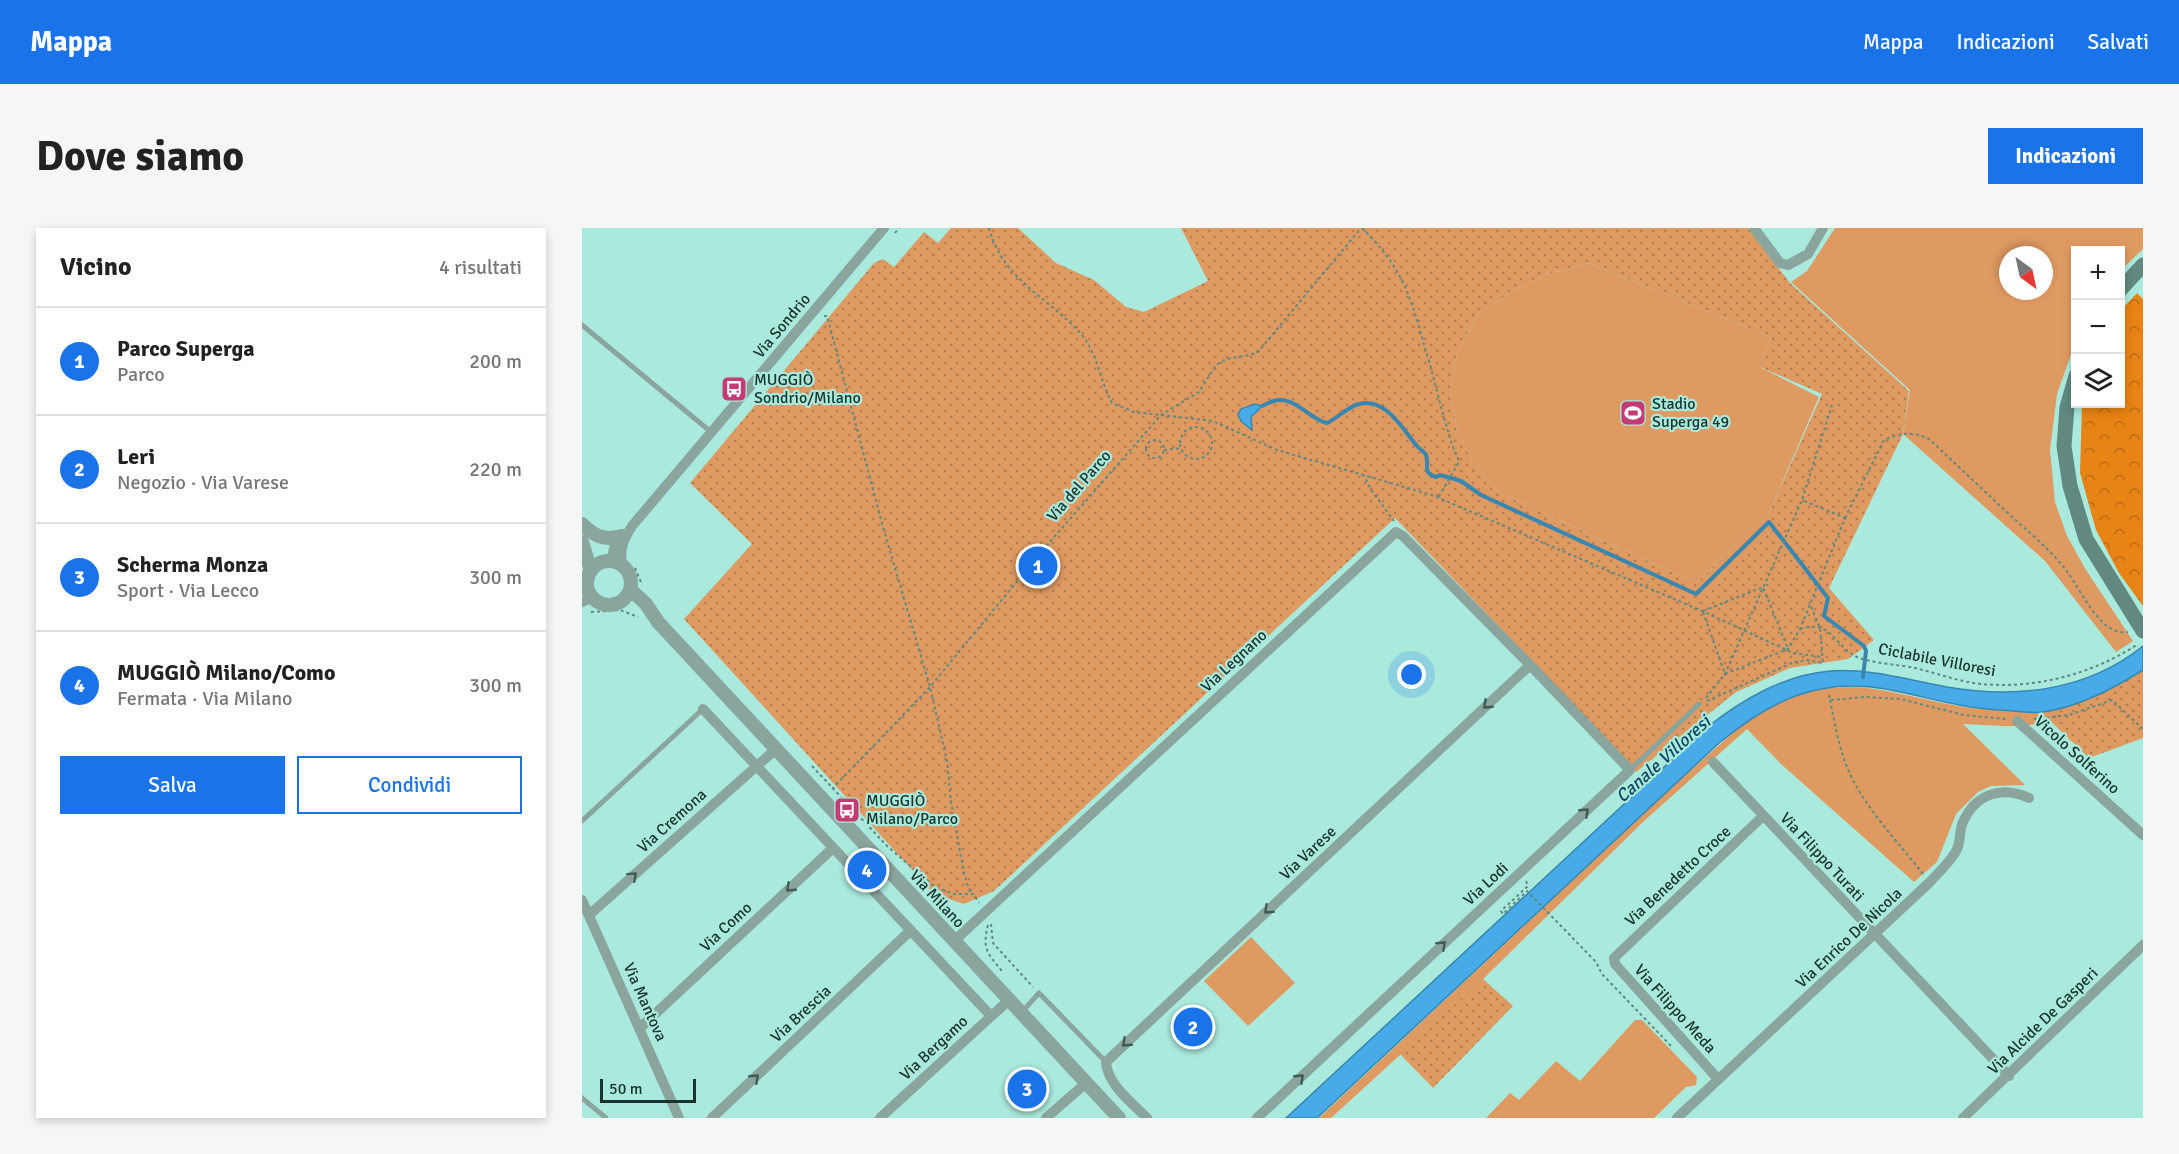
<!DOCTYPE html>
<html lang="it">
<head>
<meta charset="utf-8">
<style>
	body { margin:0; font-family:Signika,sans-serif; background:#f6f6f6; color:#222 }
	.controls { position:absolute; right:18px; top:18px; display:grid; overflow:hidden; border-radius:0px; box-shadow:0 3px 9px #0003 }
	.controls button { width:54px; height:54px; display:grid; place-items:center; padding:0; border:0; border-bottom:2px solid #e0e0e0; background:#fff; color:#222; font:30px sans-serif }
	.compass { position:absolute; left:1417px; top:18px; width:54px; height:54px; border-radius:50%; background:#fff; box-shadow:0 3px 9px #0003; rotate:147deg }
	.scale { position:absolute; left:18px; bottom:15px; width:96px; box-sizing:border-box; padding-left:6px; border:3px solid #19332d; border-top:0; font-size:16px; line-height:21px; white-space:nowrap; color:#19332d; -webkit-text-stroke:4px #aaeadc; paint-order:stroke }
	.you { position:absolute; left:830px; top:447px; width:21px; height:21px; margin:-15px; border:4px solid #fff; border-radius:50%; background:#1a73e8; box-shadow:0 0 0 9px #1a73e833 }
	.badge { display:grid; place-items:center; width:39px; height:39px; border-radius:50%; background:#1a73e8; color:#fff; font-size:20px; font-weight:700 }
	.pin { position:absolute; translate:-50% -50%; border:3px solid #fff; box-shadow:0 2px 6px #0006 }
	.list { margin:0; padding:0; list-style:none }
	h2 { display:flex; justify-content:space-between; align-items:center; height:78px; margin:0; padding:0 24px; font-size:26px }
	h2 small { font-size:20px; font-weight:400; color:#767676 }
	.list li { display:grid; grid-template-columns:39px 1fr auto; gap:18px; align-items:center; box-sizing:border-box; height:108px; padding:0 24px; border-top:2px solid #e0e0e0 }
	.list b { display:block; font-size:22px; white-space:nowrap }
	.list p { margin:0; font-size:20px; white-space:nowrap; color:#767676 }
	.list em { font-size:20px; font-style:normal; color:#767676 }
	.actions { display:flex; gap:12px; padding:18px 24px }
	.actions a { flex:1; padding:14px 0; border:2px solid #1a73e8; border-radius:0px; text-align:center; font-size:21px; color:#1a73e8 }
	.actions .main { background:#1a73e8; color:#fff }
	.icon { flex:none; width:33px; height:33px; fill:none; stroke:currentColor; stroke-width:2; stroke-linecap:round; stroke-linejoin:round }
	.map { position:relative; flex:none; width:1561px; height:890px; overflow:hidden; border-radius:0px }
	header { display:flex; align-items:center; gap:36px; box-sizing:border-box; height:84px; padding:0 30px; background:#1a73e8; color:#fff }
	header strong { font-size:28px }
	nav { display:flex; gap:33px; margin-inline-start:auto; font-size:21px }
	.intro { display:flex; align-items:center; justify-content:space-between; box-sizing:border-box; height:144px; padding:0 36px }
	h1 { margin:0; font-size:42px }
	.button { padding:15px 27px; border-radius:0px; background:#1a73e8; color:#fff; font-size:21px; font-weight:700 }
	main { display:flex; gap:36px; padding:0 36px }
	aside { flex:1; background:#fff; border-radius:0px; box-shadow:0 3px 9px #0003 }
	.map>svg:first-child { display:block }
	.grass { fill:#df9a62; fill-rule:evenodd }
	.forest { fill:url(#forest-crowns) }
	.park { fill:url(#park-dots); fill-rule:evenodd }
	.water { fill:#46abe8; stroke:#3887b0; stroke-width:1.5 }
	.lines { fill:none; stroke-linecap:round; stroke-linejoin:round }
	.stream { stroke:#3887b0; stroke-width:4 }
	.path { stroke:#5e8a80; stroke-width:2; stroke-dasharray:3 3; stroke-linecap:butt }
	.service { stroke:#8aa49e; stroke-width:5 }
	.minor { stroke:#8aa49e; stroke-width:10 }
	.tertiary { stroke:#8aa49e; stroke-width:14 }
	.secondary { stroke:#618980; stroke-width:15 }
	.oneway { stroke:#415b55 }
	.labels { text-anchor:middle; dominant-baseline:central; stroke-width:4.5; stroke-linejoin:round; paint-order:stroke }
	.street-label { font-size:16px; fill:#19332d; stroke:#aaeadc }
	.poi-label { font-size:16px; fill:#19332d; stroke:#aaeadc; text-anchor:start }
	.water-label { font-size:18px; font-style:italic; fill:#0e4564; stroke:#aaeadc }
</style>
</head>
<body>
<header>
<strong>Mappa</strong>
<nav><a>Mappa</a><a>Indicazioni</a><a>Salvati</a></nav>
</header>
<div class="intro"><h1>Dove siamo</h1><a class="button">Indicazioni</a></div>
<main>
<aside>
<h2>Vicino<small>4 risultati</small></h2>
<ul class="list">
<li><span class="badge">1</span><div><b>Parco Superga</b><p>Parco</p></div><em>200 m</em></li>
<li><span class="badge">2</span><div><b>Leri</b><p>Negozio · Via Varese</p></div><em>220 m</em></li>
<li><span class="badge">3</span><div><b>Scherma Monza</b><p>Sport · Via Lecco</p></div><em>300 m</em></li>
<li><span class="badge">4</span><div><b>MUGGIÒ Milano/Como</b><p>Fermata · Via Milano</p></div><em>300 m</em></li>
</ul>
<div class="actions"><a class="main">Salva</a><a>Condividi</a></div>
</aside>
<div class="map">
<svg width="1561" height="890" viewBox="0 0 1561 890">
	<defs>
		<pattern id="forest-crowns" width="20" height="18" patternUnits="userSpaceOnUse" patternTransform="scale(1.5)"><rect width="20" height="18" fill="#e88315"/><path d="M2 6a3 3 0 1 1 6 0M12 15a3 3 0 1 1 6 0" fill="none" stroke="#bb6c14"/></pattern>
		<pattern id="park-dots" width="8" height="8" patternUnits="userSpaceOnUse" patternTransform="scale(1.5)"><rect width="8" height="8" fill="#df9a62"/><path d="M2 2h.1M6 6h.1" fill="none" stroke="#b47e51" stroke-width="1.8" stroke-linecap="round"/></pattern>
	</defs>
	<rect width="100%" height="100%" fill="#aaeadc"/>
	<path class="grass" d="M1253 0H1561V21L1539 42 1538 22H1494L1493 115 1475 166 1468 222 1473 274 1485 308 1504 342 1551 413 1534 424 1463 333 1321 206 1328 162 1209 54 1225 43ZM1426 27H1462V63H1426Z
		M1007 35 1189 109 1178 139 1237 169 1186 287 1114 355 916 264 890 233 875 200 868 165 875 124 896 86 930 63 965 46Z
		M1265 459C1311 459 1355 478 1401 481 1421 482 1452 478 1468 492 1440 502 1410 497 1381 496L1443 557 1409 558 1396 564 1374 586 1355 634 1332 654 1199 536 1165 501 1062 593 901 751 749 890H737L1090 559 1163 494 1186 479 1210 469 1236 461Z
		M669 709 713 755 666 798 622 753Z
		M1053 792H1060L1115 849 1114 857 1104 859 1072 890H904L928 865 937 872 974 833 998 853Z"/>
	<path class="forest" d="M1555 65 1561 71V378L1537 345 1514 302 1498 245 1500 176H1538L1539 82Z"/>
	<path class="park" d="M369 0H436L474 35 512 52 544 79 562 84 626 53 599 0H1166L1208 55 1327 163 1321 206 1247 360 1292 412 1266 431 1208 440 1154 464 1054 544 1039 526 813 290 412 663 382 676 352 666 102 391 170 316 108 255 292 35 301 31 312 39 342 4 356 15ZM1007 35 1189 109 1178 139 1240 166 1186 287 1114 355 916 264 890 233 875 200 868 165 875 124 896 86 930 63 965 46Z
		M1561 442V510L1507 530 1460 485C1499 474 1526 465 1561 442Z
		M901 751 931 778 851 860 818 826Z"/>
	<path class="water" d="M673 176 680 178 669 189 670 202 659 193 656 186 659 181Z
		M1561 418V442C1531 461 1497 479 1461 484 1447 486 1430 482 1416 482 1377 480 1342 468 1304 461 1236 449 1188 473 1137 515L735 890H704L1124 500C1160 472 1201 447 1248 443 1287 440 1327 452 1365 459 1434 471 1505 463 1561 418Z"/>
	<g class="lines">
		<path class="stream" d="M680 178C685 176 692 171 698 172 716 172 728 191 745 195 756 190 765 179 777 176 803 169 820 200 834 217 836 220 842 223 844 227 848 236 839 244 854 249L858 247 879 253 899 267 1114 366 1187 294 1246 370 1242 388 1282 418 1284 423 1281 449"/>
		<path class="path" d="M407 0C420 52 469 71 500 107 516 127 518 153 530 175L552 184 631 193 695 222 850 267 1120 383 1211 425 1240 429
			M780 0C827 46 830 77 848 137 855 162 861 188 869 213 871 220 875 226 877 234L856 270
			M313 5 317 0
			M242 88H245L301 299 348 459 365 533 369 574 381 640 385 656 391 666
			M598 215a16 16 0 1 1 32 0a16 16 0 1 1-32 0Z
			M564 221a9 9 0 1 1 18 0a9 9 0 1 1-18 0Z
			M582 222 599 220
			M781 246 790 263 812 293
			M1263 290 1302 212C1318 205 1331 203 1347 211 1374 236 1401 262 1428 287 1448 305 1471 324 1487 346 1500 365 1520 409 1546 404
			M53 340 59 354
			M1121 383 1181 359 1206 421
			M9 384 38 382 56 389
			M1121 384 1143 446
			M1218 401C1250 391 1252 418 1275 429 1292 436 1315 436 1333 440 1355 445 1377 454 1400 456 1453 461 1511 446 1556 416
			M1143 446 1206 421 1218 401 1263 290 1220 272
			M1247 467 1248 472 1283 469 1318 471 1382 487 1423 491
			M1124 470 1143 446 1220 272 1250 177
			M1248 472C1253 496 1257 521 1267 544 1284 581 1316 614 1341 646
			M1125 473 1212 434 1226 432 1241 435 1238 400 1228 376
			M1452 491 1487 487 1530 472 1561 501
			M230 538 305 618 353 659 372 666H391L397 675
			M250 561 348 459 460 323 579 187 617 164 634 137 644 131 668 127 676 124 779 0
			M944 653 946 658 919 683 921 686 945 663 1014 734 1020 746 1091 820
			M409 696 411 715 451 759
			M406 697C400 721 405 725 420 743"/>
		<path class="service" d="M0 97 129 204
			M1048 542 1117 476
			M0 593 121 481
			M440 784 457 765 524 834
			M0 870 24 890"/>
		<path class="minor" d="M1172 0 1198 35 1206 37 1226 26 1241 0
			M29 333 33 317 41 306
			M41 338C36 323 42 311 50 298L302 0
			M0 360 5 356
			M0 374 10 369
			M121 481 409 788
			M1435 493 1561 607
			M1131 534 1427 848
			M0 672 97 890
			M7 687 194 521
			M372 713 814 304 821 308 948 437 1048 542 675 890
			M58 800 251 620
			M1136 851 1033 736 1032 730 1181 588
			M130 890 328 703
			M298 890 427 772
			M464 890 504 855
			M565 890C550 875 525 856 524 834L948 437
			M1095 890 1348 654C1356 645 1371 631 1375 621 1379 613 1377 602 1381 594 1394 565 1420 558 1447 570
			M1381 890 1561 717"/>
		<path class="tertiary" d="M0 296C12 308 22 313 40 308
			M0 314 9 343
			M5 355a22 22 0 1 1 44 0a22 22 0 1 1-44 0Z
			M48 361 64 376 76 394 537 890"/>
		<path class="secondary" d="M1538 62 1561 37
			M1494 148 1485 179 1482 218 1488 258 1504 311 1561 403"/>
	</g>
	<defs><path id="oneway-chevron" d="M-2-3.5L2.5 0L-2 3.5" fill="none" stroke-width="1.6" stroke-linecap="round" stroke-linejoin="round" transform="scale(1.5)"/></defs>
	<g class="oneway">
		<use href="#oneway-chevron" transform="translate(905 477) rotate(137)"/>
		<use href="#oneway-chevron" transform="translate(1003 584) rotate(-43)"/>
		<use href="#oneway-chevron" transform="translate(51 648) rotate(-42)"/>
		<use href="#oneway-chevron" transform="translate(208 660) rotate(137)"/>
		<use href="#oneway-chevron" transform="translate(686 682) rotate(137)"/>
		<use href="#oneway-chevron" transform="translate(860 717) rotate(-43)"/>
		<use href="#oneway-chevron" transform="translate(544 815) rotate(137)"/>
		<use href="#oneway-chevron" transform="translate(173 850) rotate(-43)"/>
		<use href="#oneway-chevron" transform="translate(718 850) rotate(-43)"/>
	</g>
	<defs>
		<g id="bus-square" transform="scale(1.35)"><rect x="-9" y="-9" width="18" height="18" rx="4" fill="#c43a73" stroke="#aaeadc"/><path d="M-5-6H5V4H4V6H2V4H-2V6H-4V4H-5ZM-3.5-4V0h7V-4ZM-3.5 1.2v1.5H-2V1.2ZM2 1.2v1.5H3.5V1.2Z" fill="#fff"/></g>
		<g id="stadium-square" transform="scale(1.35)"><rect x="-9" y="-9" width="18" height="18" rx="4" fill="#c43a73" stroke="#aaeadc"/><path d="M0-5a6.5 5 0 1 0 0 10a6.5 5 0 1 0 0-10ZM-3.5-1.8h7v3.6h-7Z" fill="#fff"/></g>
	</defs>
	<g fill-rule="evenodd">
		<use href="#bus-square" x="152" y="161"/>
		<use href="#stadium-square" x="1051" y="185"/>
		<use href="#bus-square" x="265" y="582"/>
	</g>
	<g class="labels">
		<g class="street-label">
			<text transform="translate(200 98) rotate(-50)">Via Sondrio</text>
			<text transform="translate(497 258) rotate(-49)">Via del Parco</text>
			<text transform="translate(1355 432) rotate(11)">Ciclabile Villoresi</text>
			<text transform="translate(652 433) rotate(-43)">Via Legnano</text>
			<text transform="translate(1495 527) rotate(42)">Vicolo Solferino</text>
			<text transform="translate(90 593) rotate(-42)">Via Cremona</text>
			<text transform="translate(726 625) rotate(-43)">Via Varese</text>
			<text transform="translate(1240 629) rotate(47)">Via Filippo Turati</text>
			<text transform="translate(1096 648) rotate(-43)">Via Benedetto Croce</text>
			<text transform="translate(904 656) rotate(-43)">Via Lodi</text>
			<text transform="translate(355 671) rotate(47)">Via Milano</text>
			<text transform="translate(144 699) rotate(-43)">Via Como</text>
			<text transform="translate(1267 710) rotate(-43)">Via Enrico De Nicola</text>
			<text transform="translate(63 774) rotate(66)">Via Mantova</text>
			<text transform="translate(1093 781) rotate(48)">Via Filippo Meda</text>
			<text transform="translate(219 786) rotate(-43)">Via Brescia</text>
			<text transform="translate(1461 793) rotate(-44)">Via Alcide De Gasperi</text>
			<text transform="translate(352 820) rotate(-43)">Via Bergamo</text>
		</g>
		<g class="poi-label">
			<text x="172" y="152">MUGGIÒ<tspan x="172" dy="18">Sondrio/Milano</tspan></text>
			<text x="1070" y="176">Stadio<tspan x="1070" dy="18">Superga 49</tspan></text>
			<text x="284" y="573">MUGGIÒ<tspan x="284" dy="18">Milano/Parco</tspan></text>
		</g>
		<g class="water-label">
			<text transform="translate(1081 531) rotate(-42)">Canale Villoresi</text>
		</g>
	</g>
</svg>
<div class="controls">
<button>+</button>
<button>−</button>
<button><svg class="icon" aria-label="layers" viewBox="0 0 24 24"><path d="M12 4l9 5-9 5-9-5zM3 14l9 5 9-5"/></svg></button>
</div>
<svg class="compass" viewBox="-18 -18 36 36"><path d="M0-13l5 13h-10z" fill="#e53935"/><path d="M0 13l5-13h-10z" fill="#767676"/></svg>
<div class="scale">50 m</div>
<div class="you"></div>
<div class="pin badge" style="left:456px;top:338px">1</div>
<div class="pin badge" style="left:611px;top:799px">2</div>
<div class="pin badge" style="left:445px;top:861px">3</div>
<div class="pin badge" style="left:285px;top:642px">4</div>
</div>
</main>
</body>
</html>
